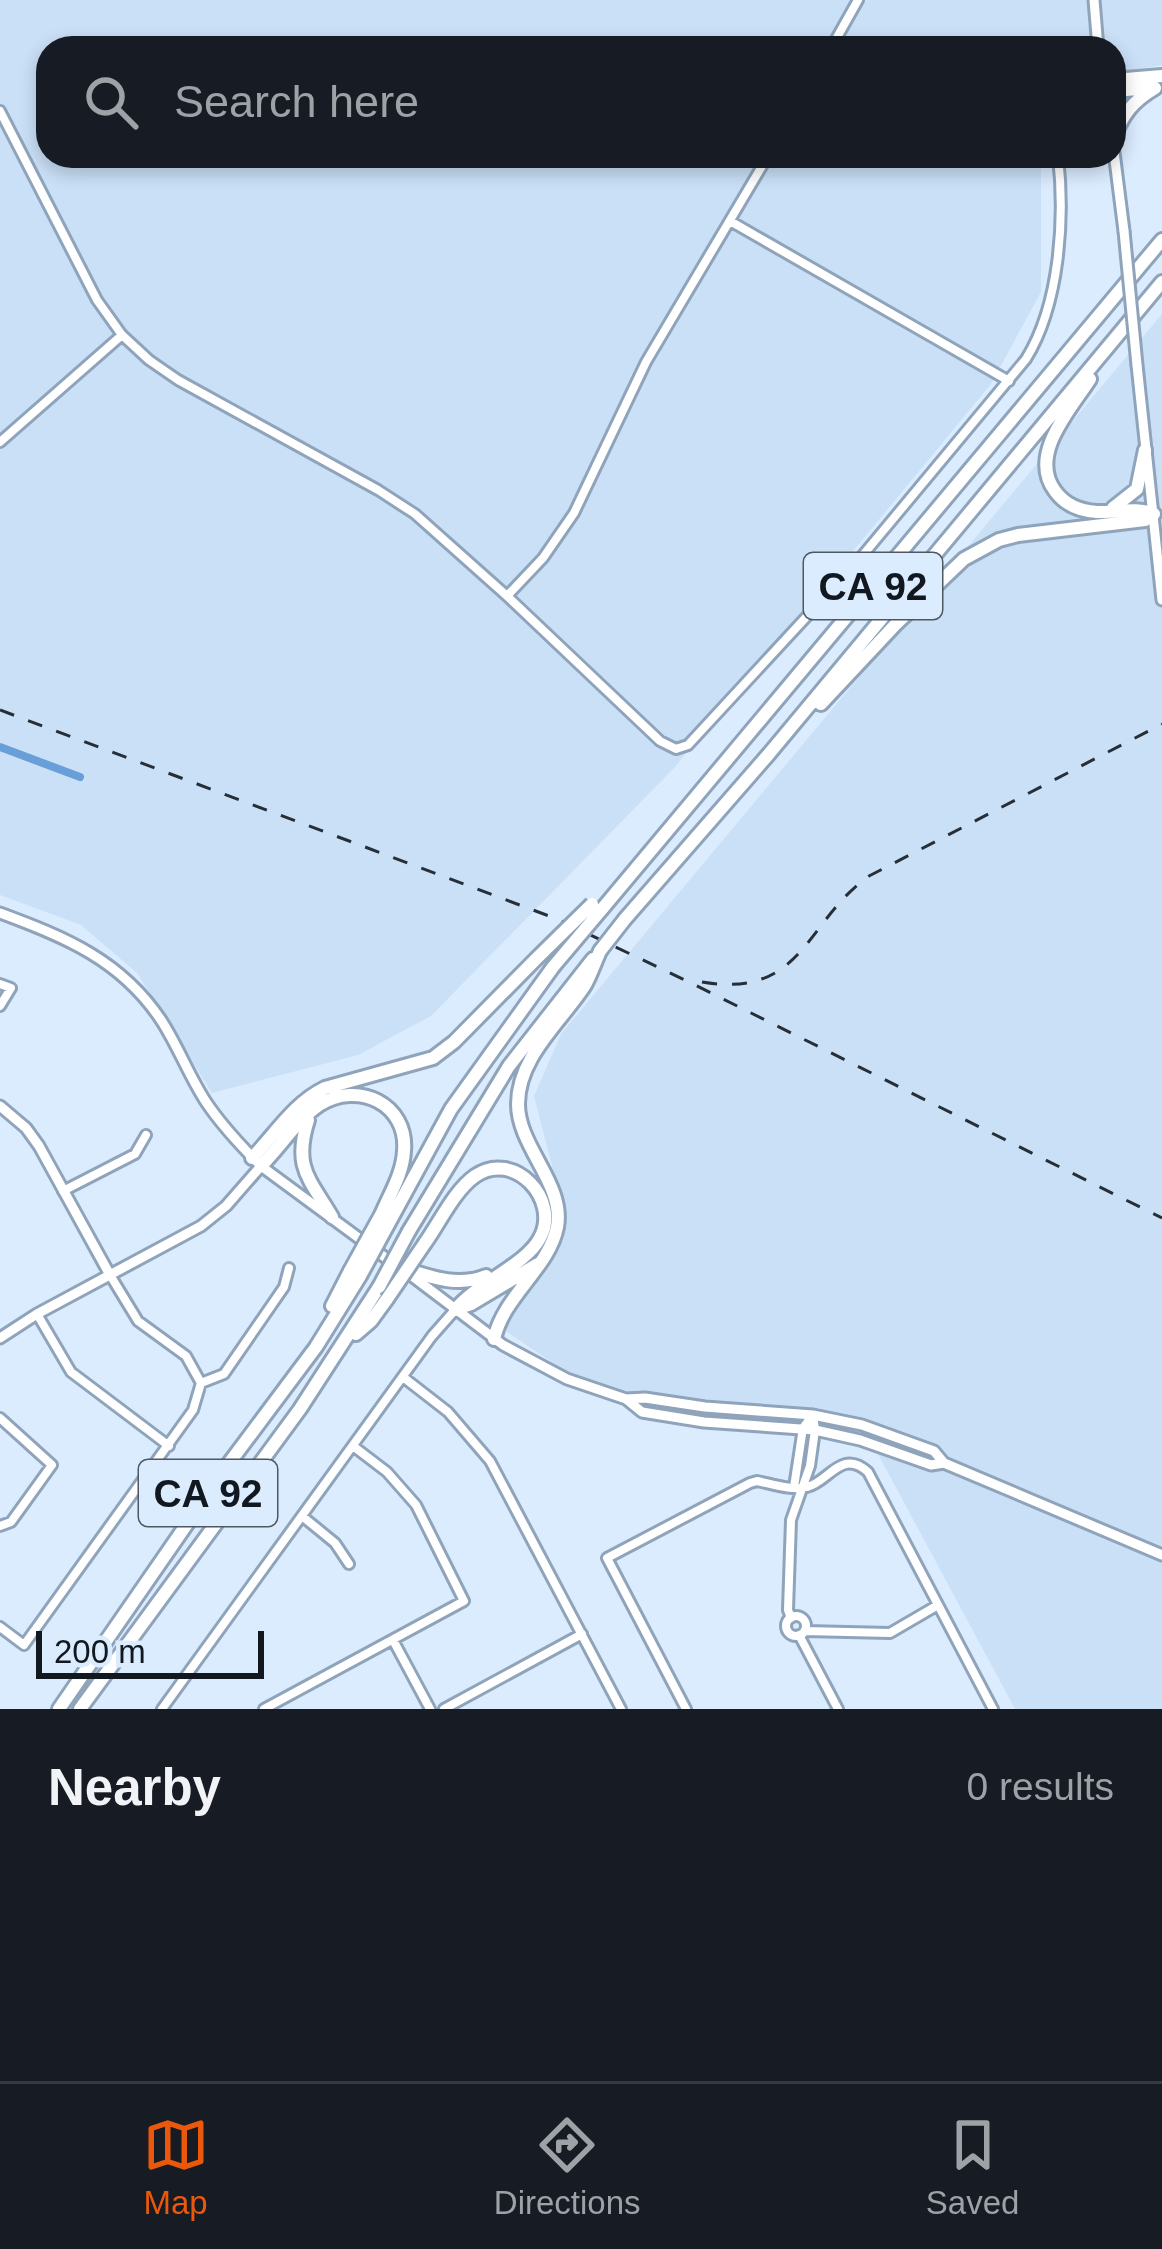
<!DOCTYPE html>
<html lang="en">
<head>
<meta charset="utf-8">
<style>
	body { margin:0; font-family:Helvetica,sans-serif; background:#20242c; color:#f1f3f6 }
	.scale { position:absolute; left:36px; bottom:30px; width:228px; box-sizing:border-box; padding-left:12px; border:6px solid #111820; border-top:0; font-size:33px; line-height:42px; white-space:nowrap; color:#111820; -webkit-text-stroke:9px #dbecff; paint-order:stroke }
	.list { margin:0; padding:0; list-style:none }
	h2 { display:flex; justify-content:space-between; align-items:center; height:156px; margin:0; padding:0 48px; font-size:51px }
	h2 small { font-size:39px; font-weight:400; color:#9ea1a6 }
	.icon { flex:none; width:66px; height:66px; fill:none; stroke:currentColor; stroke-width:2; stroke-linecap:round; stroke-linejoin:round }
	.map { position:relative; flex:none; width:1162px; height:1709px; overflow:hidden }
	.search { position:absolute; background:#171b24; box-shadow:0 6px 18px #0003; left:36px; right:36px; top:36px; height:132px; display:flex; align-items:center; gap:30px; box-sizing:border-box; padding:0 42px; border-radius:36px; color:#9ea1a6; font-size:45px }
	.sheet { height:372px; background:#171b24 }
	nav { display:flex; justify-content:space-around; align-items:center; box-sizing:border-box; height:168px; border-top:3px solid #363941; background:#171b24; font-size:33px; color:#9ea1a6 }
	nav a { display:grid; justify-items:center; gap:6px }
	nav .on { color:#ea580c }
	.map>svg:first-child { display:block }
	.built { fill:#cae0f7 }
	.lines { fill:none; stroke-linecap:round; stroke-linejoin:round }
	.canal { stroke:#699fd8; stroke-width:8 }
	.street-casing { stroke:#8fa4ba; stroke-width:14 }
	.secondary-casing { stroke:#8fa4ba; stroke-width:15 }
	.highway-casing { stroke:#8fa4ba; stroke-width:18 }
	.street { stroke:#fff; stroke-width:8 }
	.secondary { stroke:#fff; stroke-width:9 }
	.highway { stroke:#fff; stroke-width:12 }
	.rail { stroke:#262f38; stroke-width:3; stroke-dasharray:15 15; stroke-linecap:butt }
	.secondary-bridge-casing { stroke:#8fa4ba; stroke-width:15; stroke-linecap:butt }
	.highway-bridge-casing { stroke:#8fa4ba; stroke-width:18; stroke-linecap:butt }
	.secondary-bridge { stroke:#fff; stroke-width:9 }
	.highway-bridge { stroke:#fff; stroke-width:12 }
	.labels { text-anchor:middle; dominant-baseline:central; stroke-width:9; stroke-linejoin:round; paint-order:stroke }
	.shield { fill:#dbecff; stroke:#4e5863; stroke-width:3 }
	.shield-label { font-size:39px; font-weight:bold; fill:#111820 }
</style>
</head>
<body>
<div class="map">
<svg width="1162" height="1709" viewBox="0 0 1162 1709">
	<rect width="100%" height="100%" fill="#dbecff"/>
	<path class="built" d="M0 0H1162V65L1114 74V48H48V156H1041V292L991 384 674 768 431 1016 358 1055 212 1093 137 973 81 925 0 895Z
		M1162 314V1709H1015L872 1443 782 1431 603 1397 503 1329 557 1244 561 1201 534 1096 561 1034Z"/>
	<g class="lines">
		<path class="canal" d="M0 747 80 777"/>
		<g class="street-casing">
			<path id="street" d="M831 48 858 0
				M0 111 97 300 122 335 149 360 178 380 378 490 415 514 507 596 660 741 676 749 688 745 858 561 1026 359C1060 304 1065 219 1058 156
				M730 221 1009 381
				M0 442 122 335
				M507 596 543 558 574 513 646 362 768 156
				M0 984 11 988 0 1006
				M63 1191 135 1154 146 1135
				M110 1275 138 1321 186 1356 201 1383
				M37 1314 71 1372 169 1446
				M403 1377 448 1412 490 1461 621 1709
				M201 1383 224 1374 284 1287 289 1268
				M0 1418 52 1465 11 1522 0 1526
				M794 1487 803 1428 812 1416
				M302 1516 335 1543 349 1564
				M786 1626a10 10 0 1 1 20 0a10 10 0 1 1-20 0Z
				M791 1618 788 1610 791 1520 810 1466 815 1430 813 1415
				M0 1627 24 1645 193 1410 201 1383
				M805 1631 890 1633 938 1605
				M799 1635 838 1709
				M393 1640 430 1709
				M162 1709 432 1336 455 1310
				M264 1709 464 1601 416 1505 387 1472 353 1446
				M444 1709 582 1634
				M686 1709 607 1558 750 1483 757 1481C772 1484 792 1491 807 1487 829 1482 841 1448 868 1472L993 1709"/>
		</g>
		<g class="secondary-casing">
			<path id="secondary" d="M1094 0 1098 48
				M1114 152 1124 231
				M1137 365 1162 600
				M0 913C65 937 121 960 161 1020 178 1046 189 1076 206 1102 222 1126 241 1146 261 1166L394 1264
				M0 1106 26 1128 39 1146 110 1275
				M408 1273 503 1345 567 1379 626 1399 642 1412 704 1422 815 1430 860 1440 931 1465 944 1463
				M0 1338 37 1314 201 1226 226 1206 261 1166
				M626 1399 645 1398 705 1407 813 1415 862 1425 934 1451 944 1463 1162 1555"/>
		</g>
		<g class="highway-casing">
			<path id="highway" d="M1114 80 1162 76
				M1114 91 1149 88
				M1114 137C1123 114 1133 101 1155 88
				M1090 379C1070 410 1028 455 1055 491 1065 505 1081 511 1097 512 1117 513 1135 506 1154 514
				M1113 508 1137 489 1145 450
				M821 704 895 625 964 559 999 540 1018 535 1145 520 1154 514
				M602 909 1162 240
				M625 919 768 755 1162 282
				M308 1120C293 1167 309 1178 332 1217
				M252 1158C276 1133 294 1103 325 1088L433 1058 454 1042 536 959
				M261 1166C280 1147 297 1120 319 1105 358 1080 408 1104 404 1151 403 1173 390 1194 382 1213
				M391 1219 451 1109 553 967
				M409 1231 509 1066 593 959
				M425 1243C440 1222 454 1191 475 1176 514 1149 561 1200 540 1238 526 1265 477 1283 455 1310
				M399 1267C428 1276 456 1288 486 1276
				M332 1306 350 1271
				M456 1309 471 1304 538 1264
				M356 1334 371 1321 387 1299
				M494 1339C504 1295 549 1268 557 1227 565 1184 518 1147 518 1104 518 1057 561 1022 585 985 591 974 595 962 600 951
				M59 1709 227 1466 316 1347 360 1276
				M80 1709 300 1409 379 1287"/>
		</g>
		<use href="#street" class="street"/>
		<use href="#secondary" class="secondary"/>
		<use href="#highway" class="highway"/>
		<path class="rail" d="M0 710 557 919 691 983 1162 1218
			M702 982C804 999 805 921 869 876L1162 724"/>
		<g class="secondary-bridge-casing">
			<path id="secondary-bridge" d="M1124 231 1137 365"/>
		</g>
		<g class="highway-bridge-casing">
			<path id="highway-bridge" d="M600 951 625 919
				M536 959 592 904
				M553 967 602 909
				M350 1271 382 1213
				M360 1276 391 1219
				M379 1287 409 1231
				M387 1299 425 1243"/>
		</g>
		<use href="#secondary-bridge" class="secondary-bridge"/>
		<use href="#highway-bridge" class="highway-bridge"/>
	</g>
	<g class="labels">
		<g class="shield">
			<rect x="804" y="553" width="138" height="66" rx="9"/>
			<rect x="139" y="1460" width="138" height="66" rx="9"/>
		</g>
		<g class="shield-label">
			<text x="873" y="586">CA 92</text>
			<text x="208" y="1493">CA 92</text>
		</g>
	</g>
</svg>
<div class="scale">200 m</div>
<div class="search"><svg class="icon" aria-label="search" viewBox="0 0 24 24"><circle cx="10" cy="10" r="6"/><path d="M15 15l6 6"/></svg>Search here</div>
</div>
<section class="sheet">
<h2>Nearby<small>0 results</small></h2>
<ul class="list">
</ul>
</section>
<nav>
<a class="on"><svg class="icon" aria-label="map" viewBox="0 0 24 24"><path d="M3 6l6-2 6 2 6-2v14l-6 2-6-2-6 2zM9 4v14M15 6v14"/></svg>Map</a>
<a><svg class="icon" aria-label="directions" viewBox="0 0 24 24"><path d="M12 3l9 9-9 9-9-9zM9 14v-3h6M13 9l2 2-2 2"/></svg>Directions</a>
<a><svg class="icon" aria-label="saved" viewBox="0 0 24 24"><path d="M7 4h10v16l-5-4-5 4z"/></svg>Saved</a>
</nav>
</body>
</html>
